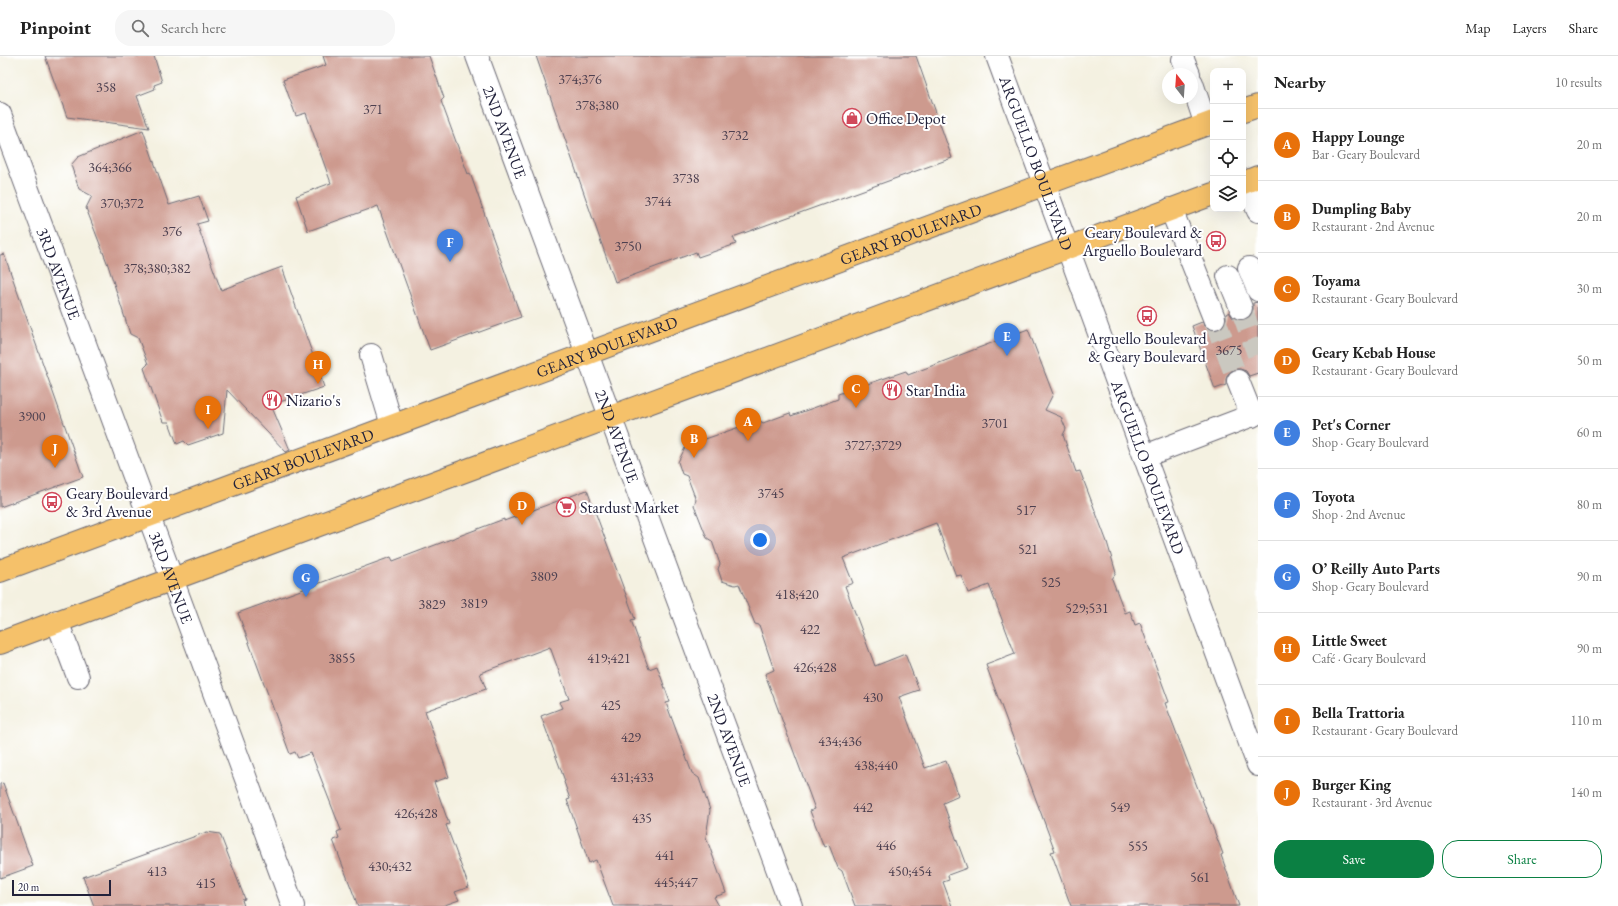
<!DOCTYPE html>
<html lang="en">
<head>
<meta charset="utf-8">
<style>
	body { margin:0; font-family:"EB Garamond",serif; background:#f6f6f6; color:#222 }
	.controls { position:absolute; right:12px; top:12px; display:grid; overflow:hidden; border-radius:8px; box-shadow:0 4px 16px #0002 }
	.controls button { width:36px; height:36px; display:grid; place-items:center; padding:0; border:0; border-bottom:1px solid #e0e0e0; background:#fff; color:#222; font:20px sans-serif }
	.compass { position:absolute; left:1162px; top:12px; width:36px; height:36px; border-radius:50%; background:#fff; box-shadow:0 4px 16px #0002; rotate:343deg }
	.scale { position:absolute; left:12px; bottom:10px; width:99px; box-sizing:border-box; padding-left:4px; border:2px solid #22223b; border-top:0; font-size:11px; line-height:14px; white-space:nowrap; color:#22223b; -webkit-text-stroke:3px #fff; paint-order:stroke }
	.you { position:absolute; left:760px; top:484px; width:14px; height:14px; margin:-10px; border:3px solid #fff; border-radius:50%; background:#1a73e8; box-shadow:0 0 0 6px #1a73e833 }
	.badge { display:grid; place-items:center; width:26px; height:26px; border-radius:50%; background:#0b8043; color:#fff; font-size:13px; font-weight:700 }
	.pin { position:absolute; translate:-50% -33px; filter:drop-shadow(0 1px 2px #0008) }
	.pin::after { content:''; position:absolute; top:21px; width:14px; height:12px; background:inherit; clip-path:polygon(0 0,100% 0,50% 100%) }
	.list { margin:0; padding:0; list-style:none }
	h2 { display:flex; justify-content:space-between; align-items:center; height:52px; margin:0; padding:0 16px; font-size:17px }
	h2 small { font-size:13px; font-weight:400; color:#767676 }
	.list li { display:grid; grid-template-columns:26px 1fr auto; gap:12px; align-items:center; box-sizing:border-box; height:72px; padding:0 16px; border-top:1px solid #e0e0e0 }
	.list b { display:block; font-size:15px; white-space:nowrap }
	.list p { margin:0; font-size:13px; white-space:nowrap; color:#767676 }
	.list em { font-size:13px; font-style:normal; color:#767676 }
	.actions { display:flex; gap:8px; padding:12px 16px }
	.actions a { flex:1; padding:9px 0; border:1px solid #0b8043; border-radius:16px; text-align:center; font-size:14px; color:#0b8043 }
	.actions .main { background:#0b8043; color:#fff }
	.icon { flex:none; width:22px; height:22px; fill:none; stroke:currentColor; stroke-width:2; stroke-linecap:round; stroke-linejoin:round }
	.map { position:relative; flex:none; width:1258px; height:850px; overflow:hidden }
	header { display:flex; align-items:center; gap:24px; box-sizing:border-box; height:56px; padding:0 20px; background:#fff; border-bottom:1px solid #e0e0e0 }
	header strong { font-size:19px }
	nav { display:flex; gap:22px; margin-inline-start:auto; font-size:14px }
	.search { width:280px; height:36px; background:#f6f6f6; display:flex; align-items:center; gap:10px; box-sizing:border-box; padding:0 14px; border-radius:16px; color:#767676; font-size:15px }
	main { display:flex }
	aside { flex:1; background:#fff }
	.map>svg:first-child { display:block }
	.building { fill:#cd9a8e }
	.lines { fill:none; stroke-linecap:round; stroke-linejoin:round }
	.minor-tunnel { stroke:#cac8c0; stroke-width:22; stroke-dasharray:22 11; stroke-linecap:butt }
	.minor-casing { stroke:#6c6a75; stroke-width:24 }
	.major-casing { stroke:#6c6a75; stroke-width:24 }
	.minor { stroke:#fff; stroke-width:22 }
	.major { stroke:#f5c16b; stroke-width:22 }
	.labels { text-anchor:middle; dominant-baseline:central; stroke-width:4; stroke-linejoin:round; paint-order:stroke }
	.number-label { font-size:14px; fill:#4d4050 }
	.poi-label { font-size:16px; fill:#22223b; stroke:#fff; text-anchor:start }
	.street-label { font-size:16px; fill:#22223b; stroke:#fff }
</style>
</head>
<body>
<header>
<strong>Pinpoint</strong>
<div class="search"><svg class="icon" aria-label="search" viewBox="0 0 24 24"><circle cx="10" cy="10" r="6"/><path d="M15 15l6 6"/></svg>Search here</div>
<nav><a>Map</a><a>Layers</a><a>Share</a></nav>
</header>
<main>
<div class="map">
<svg width="1258" height="850" viewBox="0 0 1258 850">
	<rect width="100%" height="100%" fill="#fff"/>
	<filter id="ink" filterUnits="userSpaceOnUse"><feTurbulence type="fractalNoise" baseFrequency=".025" numOctaves="2"/><feDisplacementMap in="SourceGraphic" scale="8" xChannelSelector="R" yChannelSelector="G"/><feConvolveMatrix kernelMatrix="1 2 1 2 8 2 1 2 1" color-interpolation-filters="sRGB"/></filter>
	<filter id="wash" filterUnits="userSpaceOnUse"><feTurbulence type="fractalNoise" baseFrequency=".012" numOctaves="4" result="noise"/><feDisplacementMap in="SourceGraphic" scale="16" xChannelSelector="R" yChannelSelector="G"/><feGaussianBlur stdDeviation="0.9" result="paint"/><feColorMatrix in="noise" values="0 0 0 0 0 0 0 0 0 0 0 0 0 0 0 0 0 1.4 0 .05"/><feComposite in="paint" operator="in"/></filter>
	<g filter="url(#wash)">
		<rect width="100%" height="100%" fill="#f4f1e1"/>
		<g id="blocks">
			<path class="building" d="M45 0H154L162 26 154 29 155 33 137 40 149 72 67 61Z
				M323 0H429L444 42 441 45 455 83 468 118 470 117 521 261 430 294 378 150 308 175 296 140 331 127 306 57 296 60 283 24 326 9Z
				M536 0H916L952 102 733 181 736 188 698 201 696 196 615 226Z
				M143 74 169 149 199 140 208 165 197 168 221 234 282 211 324 331 271 349 290 394 286 396 227 334 223 377 188 389 184 385 177 388 169 366H163L144 312 148 308 138 282 130 278 108 209 86 152 92 140 79 133 71 109 78 101Z
				M4 198 83 421 0 451V199Z
				M1258 246V317L1249 320 1246 315 1240 313H1234L1228 318 1226 323V329L1215 333 1192 270 1202 266 1207 272 1212 274H1218L1224 269 1226 263V258L1229 256 1233 262 1239 264H1245L1251 259 1253 254V247Z
				M1028 273 1053 338 1045 354 1061 361 1066 373 1063 379 1076 416 1080 415 1107 486 1116 517 1112 523 1125 557 1130 555 1135 569 1140 567 1169 646 1165 647 1223 798 1221 799 1239 850H1071L1051 796 1055 795 986 609 1015 598 989 529 968 537 961 519 956 520 936 467 843 502 853 527 845 530 875 610 905 598 919 634 899 641 925 712 946 705 959 740 943 747 967 812 948 819 949 824 943 826 952 850H855L842 815 838 812 829 789 824 791 810 755 815 753 765 618 774 614 759 569 755 568 739 528 735 529 722 525 718 513 720 508 712 485 707 482 694 449 696 444 687 420 682 418 678 406 686 390 697 386 759 364 763 367 790 357 791 360 838 343V338L906 315 908 319Z
				M587 434 635 563 631 564 649 613 657 610 670 646 666 647 692 717 699 722 710 754 706 781 726 837 714 841 719 850H613L596 804 589 807 567 744 570 743 564 726 565 725 541 660 562 652 559 646 569 643 550 591 480 617 486 633 425 655 449 721 434 726 449 768 446 769 469 831 455 836 459 844 442 850H358L333 784 339 782 337 776 341 774 311 697 298 702 295 696 290 698 238 557 391 501 393 505 504 463V465Z
				M3 727 33 810 0 822V728Z
				M207 776 220 778 245 843 242 844 244 850H94L83 821Z"/>
		</g>
	</g>
	<g filter="url(#ink)">
		<use href="#blocks" fill-opacity="0" stroke="#6c6a75" stroke-width="1"/>
		<g class="lines">
			<path class="minor-tunnel" d="M1241 252 1258 298
				M1214 262 1238 325"/>
			<g class="minor-casing">
				<g id="minor">
					<path id="s1" d="M477 0 791 850"/>
					<path id="s2" d="M997 0 1258 709"/>
					<path d="M1183 4 1189 18"/>
					<path d="M1192 27 1206 69"/>
					<path id="s3" d="M0 58 293 850"/>
					<path d="M1246 126 1258 155"/>
					<path d="M1171 153 1214 262"/>
					<path d="M1249 212 1258 234"/>
					<path d="M1228 220 1241 252"/>
					<path d="M371 299 392 369"/>
					<path d="M1238 325 1252 360"/>
					<path d="M1145 400 1258 357"/>
					<path d="M57 565 78 621"/>
				</g>
			</g>
			<g class="major-casing">
				<g id="major">
					<path d="M1243 55 1258 50"/>
					<path d="M1243 127 1258 121"/>
					<path id="s4" d="M0 515 1213 66"/>
					<path d="M0 587 1213 138"/>
				</g>
			</g>
			<use href="#minor" class="minor"/>
			<use href="#major" class="major"/>
		</g>
	</g>
	<defs>
		<g id="shop-ring" transform="scale(1)"><circle r="9.5" fill="#fff" stroke="#d1495b" stroke-width="1.5"/><path d="M-5-2.5h2.3a2.7 3.5 0 0 1 5.4 0H5L5.5 6h-11ZM-1.5-2.5h3a1.5 2.3 0 0 0-3 0Z" fill="#d1495b"/></g>
		<g id="bus-ring" transform="scale(1)"><circle r="9.5" fill="#fff" stroke="#d1495b" stroke-width="1.5"/><path d="M-5-6H5V4H4V6H2V4H-2V6H-4V4H-5ZM-3.5-4V0h7V-4ZM-3.5 1.2v1.5H-2V1.2ZM2 1.2v1.5H3.5V1.2Z" fill="#d1495b"/></g>
		<g id="restaurant-ring" transform="scale(1)"><circle r="9.5" fill="#fff" stroke="#d1495b" stroke-width="1.5"/><path d="M-5-6h1v4h1v-4h1v4h1v-4h1v5L-1.5 .5V6h-2V.5L-5-1ZM5-6V6H3V1.5H1.5Q1.5-4 5-6Z" fill="#d1495b"/></g>
		<g id="supermarket-ring" transform="scale(1)"><circle r="9.5" fill="#fff" stroke="#d1495b" stroke-width="1.5"/><path d="M-6-5.5h2.5l.6 2H6L4.5 2H-2.5L-4.4-4H-6ZM-1.5 3.2a1.3 1.3 0 1 0 .1 0ZM3 3.2a1.3 1.3 0 1 0 .1 0Z" fill="#d1495b"/></g>
	</defs>
	<g fill-rule="evenodd">
		<use href="#shop-ring" x="852" y="62"/>
		<use href="#bus-ring" x="1216" y="185"/>
		<use href="#bus-ring" x="1147" y="260"/>
		<use href="#restaurant-ring" x="892" y="334"/>
		<use href="#restaurant-ring" x="272" y="344"/>
		<use href="#bus-ring" x="52" y="446"/>
		<use href="#supermarket-ring" x="566" y="451"/>
	</g>
	<g class="labels">
		<g class="number-label">
			<text x="580" y="23">374;376</text>
			<text x="106" y="31">358</text>
			<text x="597" y="49">378;380</text>
			<text x="373" y="53">371</text>
			<text x="735" y="79">3732</text>
			<text x="110" y="111">364;366</text>
			<text x="686" y="122">3738</text>
			<text x="658" y="145">3744</text>
			<text x="122" y="147">370;372</text>
			<text x="172" y="175">376</text>
			<text x="628" y="190">3750</text>
			<text x="157" y="212">378;380;382</text>
			<text x="1229" y="294">3675</text>
			<text x="32" y="360">3900</text>
			<text x="995" y="367">3701</text>
			<text x="873" y="389">3727;3729</text>
			<text x="771" y="437">3745</text>
			<text x="1026" y="454">517</text>
			<text x="1028" y="493">521</text>
			<text x="544" y="520">3809</text>
			<text x="1051" y="526">525</text>
			<text x="797" y="538">418;420</text>
			<text x="474" y="547">3819</text>
			<text x="432" y="548">3829</text>
			<text x="1087" y="552">529;531</text>
			<text x="810" y="573">422</text>
			<text x="342" y="602">3855</text>
			<text x="609" y="602">419;421</text>
			<text x="815" y="611">426;428</text>
			<text x="873" y="641">430</text>
			<text x="611" y="649">425</text>
			<text x="631" y="681">429</text>
			<text x="840" y="685">434;436</text>
			<text x="876" y="709">438;440</text>
			<text x="632" y="721">431;433</text>
			<text x="863" y="751">442</text>
			<text x="1120" y="751">549</text>
			<text x="416" y="757">426;428</text>
			<text x="642" y="762">435</text>
			<text x="886" y="789">446</text>
			<text x="1138" y="790">555</text>
			<text x="665" y="799">441</text>
			<text x="390" y="810">430;432</text>
			<text x="157" y="815">413</text>
			<text x="910" y="815">450;454</text>
			<text x="1200" y="821">561</text>
			<text x="676" y="826">445;447</text>
			<text x="206" y="827">415</text>
		</g>
		<g class="poi-label">
			<text x="866" y="62">Office Depot</text>
			<text x="1202" y="176" text-anchor="end">Geary Boulevard &amp;<tspan x="1202" dy="18">Arguello Boulevard</tspan></text>
			<text x="1147" y="282" text-anchor="middle">Arguello Boulevard<tspan x="1147" dy="18">&amp; Geary Boulevard</tspan></text>
			<text x="906" y="334">Star India</text>
			<text x="286" y="344">Nizario's</text>
			<text x="66" y="437">Geary Boulevard<tspan x="66" dy="18">&amp; 3rd Avenue</tspan></text>
			<text x="580" y="451">Stardust Market</text>
		</g>
		<g class="street-label">
			<text stroke="none"><textPath href="#s1" startOffset="81">2ND AVENUE</textPath></text>
			<text stroke="none"><textPath href="#s2" startOffset="114">ARGUELLO BOULEVARD</textPath></text>
			<text stroke="none"><textPath href="#s4" startOffset="971">GEARY BOULEVARD</textPath></text>
			<text stroke="none"><textPath href="#s3" startOffset="170">3RD AVENUE</textPath></text>
			<text stroke="none"><textPath href="#s4" startOffset="647">GEARY BOULEVARD</textPath></text>
			<text stroke="none"><textPath href="#s1" startOffset="405">2ND AVENUE</textPath></text>
			<text stroke="none"><textPath href="#s4" startOffset="323">GEARY BOULEVARD</textPath></text>
			<text stroke="none"><textPath href="#s2" startOffset="438">ARGUELLO BOULEVARD</textPath></text>
			<text stroke="none"><textPath href="#s3" startOffset="494">3RD AVENUE</textPath></text>
			<text stroke="none"><textPath href="#s1" startOffset="729">2ND AVENUE</textPath></text>
		</g>
	</g>
</svg>
<div class="controls">
<button>+</button>
<button>−</button>
<button><svg class="icon" aria-label="locate" viewBox="0 0 24 24"><circle cx="12" cy="12" r="6"/><path d="M12 2v4M12 18v4M2 12h4M18 12h4"/></svg></button>
<button><svg class="icon" aria-label="layers" viewBox="0 0 24 24"><path d="M12 4l9 5-9 5-9-5zM3 14l9 5 9-5"/></svg></button>
</div>
<svg class="compass" viewBox="-18 -18 36 36"><path d="M0-13l5 13h-10z" fill="#e53935"/><path d="M0 13l5-13h-10z" fill="#767676"/></svg>
<div class="scale">20 m</div>
<div class="you"></div>
<div class="pin badge" style="left:748px;top:385px;background:#e8710a">A</div>
<div class="pin badge" style="left:694px;top:402px;background:#e8710a">B</div>
<div class="pin badge" style="left:856px;top:352px;background:#e8710a">C</div>
<div class="pin badge" style="left:522px;top:469px;background:#e8710a">D</div>
<div class="pin badge" style="left:1007px;top:300px;background:#3f7fe0">E</div>
<div class="pin badge" style="left:450px;top:206px;background:#3f7fe0">F</div>
<div class="pin badge" style="left:306px;top:541px;background:#3f7fe0">G</div>
<div class="pin badge" style="left:318px;top:328px;background:#e8710a">H</div>
<div class="pin badge" style="left:208px;top:373px;background:#e8710a">I</div>
<div class="pin badge" style="left:55px;top:412px;background:#e8710a">J</div>
</div>
<aside>
<h2>Nearby<small>10 results</small></h2>
<ul class="list">
<li><span class="badge" style="background:#e8710a">A</span><div><b>Happy Lounge</b><p>Bar · Geary Boulevard</p></div><em>20 m</em></li>
<li><span class="badge" style="background:#e8710a">B</span><div><b>Dumpling Baby</b><p>Restaurant · 2nd Avenue</p></div><em>20 m</em></li>
<li><span class="badge" style="background:#e8710a">C</span><div><b>Toyama</b><p>Restaurant · Geary Boulevard</p></div><em>30 m</em></li>
<li><span class="badge" style="background:#e8710a">D</span><div><b>Geary Kebab House</b><p>Restaurant · Geary Boulevard</p></div><em>50 m</em></li>
<li><span class="badge" style="background:#3f7fe0">E</span><div><b>Pet's Corner</b><p>Shop · Geary Boulevard</p></div><em>60 m</em></li>
<li><span class="badge" style="background:#3f7fe0">F</span><div><b>Toyota</b><p>Shop · 2nd Avenue</p></div><em>80 m</em></li>
<li><span class="badge" style="background:#3f7fe0">G</span><div><b>O’ Reilly Auto Parts</b><p>Shop · Geary Boulevard</p></div><em>90 m</em></li>
<li><span class="badge" style="background:#e8710a">H</span><div><b>Little Sweet</b><p>Café · Geary Boulevard</p></div><em>90 m</em></li>
<li><span class="badge" style="background:#e8710a">I</span><div><b>Bella Trattoria</b><p>Restaurant · Geary Boulevard</p></div><em>110 m</em></li>
<li><span class="badge" style="background:#e8710a">J</span><div><b>Burger King</b><p>Restaurant · 3rd Avenue</p></div><em>140 m</em></li>
</ul>
<div class="actions"><a class="main">Save</a><a>Share</a></div>
</aside>
</main>
</body>
</html>
